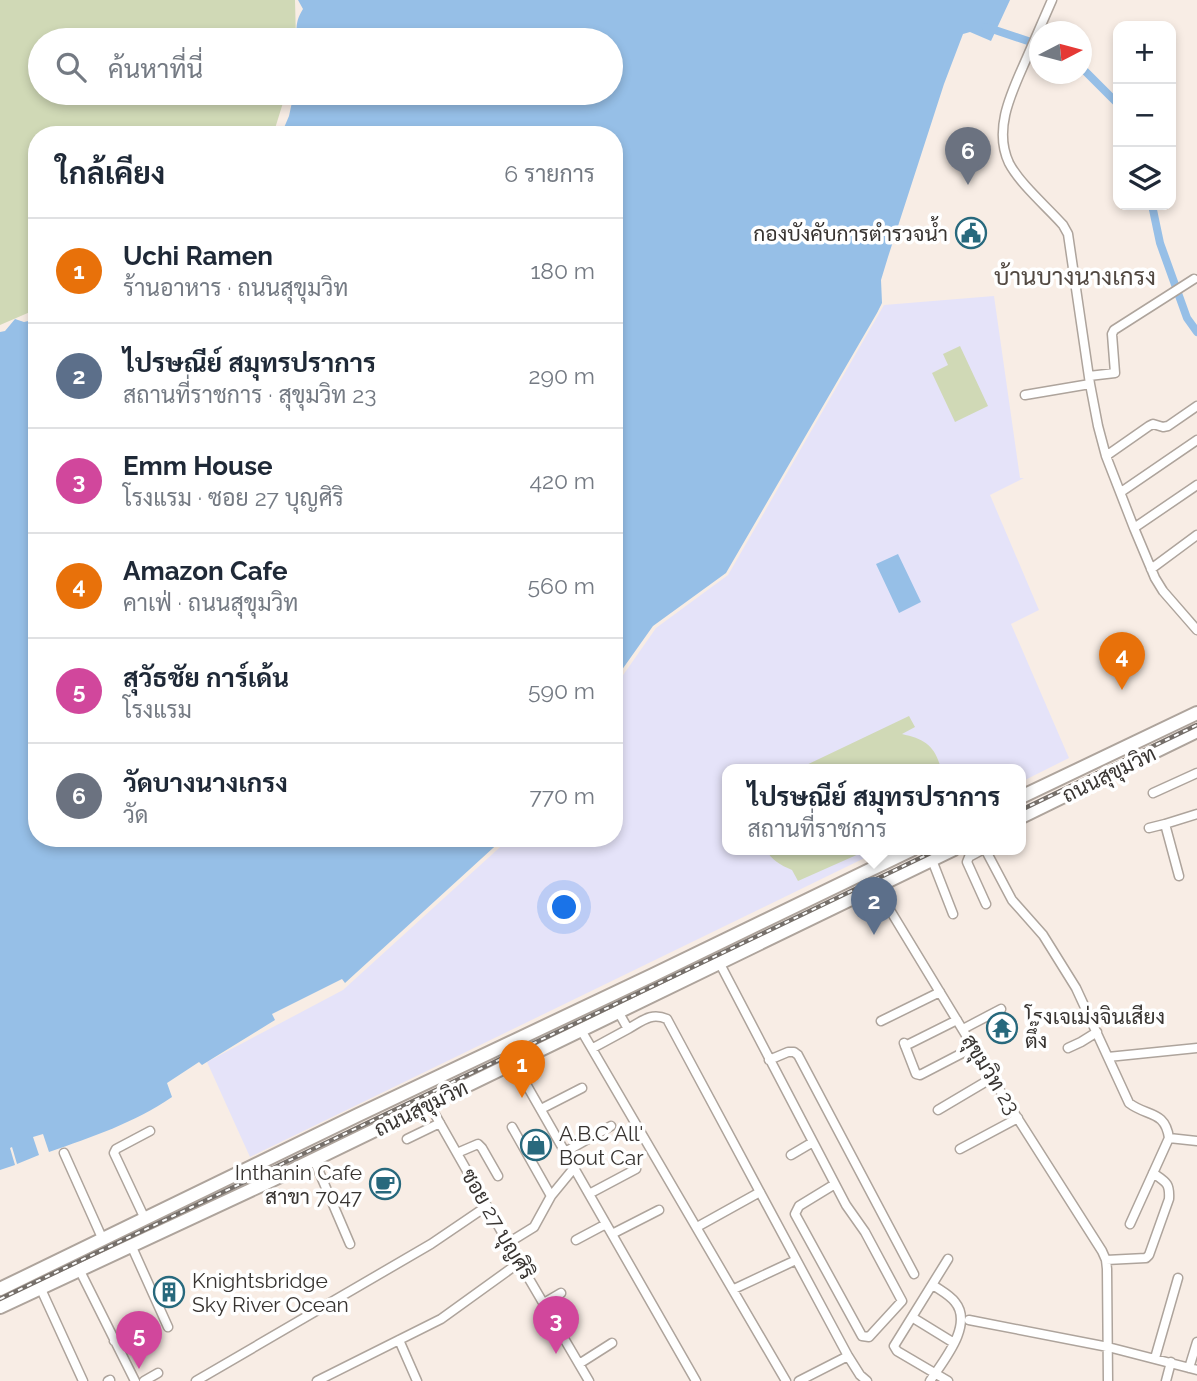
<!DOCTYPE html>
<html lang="th">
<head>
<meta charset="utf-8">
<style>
	body { margin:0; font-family:Raleway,Sarabun,sans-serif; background:#f2f2f3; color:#1f2937 }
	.controls { position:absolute; right:21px; top:21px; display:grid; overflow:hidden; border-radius:14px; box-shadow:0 4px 10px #0003 }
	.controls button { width:63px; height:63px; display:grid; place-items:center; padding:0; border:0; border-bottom:2px solid #e0e1e3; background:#fff; color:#1f2937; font:35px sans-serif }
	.compass { position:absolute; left:1029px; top:21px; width:63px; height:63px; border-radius:50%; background:#fff; box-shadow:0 4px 10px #0003; rotate:84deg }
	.you { position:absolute; left:565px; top:908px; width:24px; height:24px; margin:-18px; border:5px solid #fff; border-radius:50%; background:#1a73e8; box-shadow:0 0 0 10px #1a73e833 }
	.badge { display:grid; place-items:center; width:46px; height:46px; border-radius:50%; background:#111827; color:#fff; font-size:23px; font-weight:700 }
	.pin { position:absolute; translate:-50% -58px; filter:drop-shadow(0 2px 4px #0008) }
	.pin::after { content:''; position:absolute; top:37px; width:24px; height:21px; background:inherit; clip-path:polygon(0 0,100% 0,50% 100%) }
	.popup { position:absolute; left:722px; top:764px; width:304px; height:91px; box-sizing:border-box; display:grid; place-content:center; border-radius:14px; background:#fff; filter:drop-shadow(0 2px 5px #0005); font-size:23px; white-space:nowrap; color:#747a83 }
	.popup b { font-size:26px; color:#1f2937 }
	.popup::after { content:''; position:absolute; left:50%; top:100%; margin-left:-14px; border:14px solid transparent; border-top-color:#fff }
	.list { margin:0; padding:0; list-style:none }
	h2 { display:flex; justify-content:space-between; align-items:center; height:91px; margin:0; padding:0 28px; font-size:30px }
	h2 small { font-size:23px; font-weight:400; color:#747a83 }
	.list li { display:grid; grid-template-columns:46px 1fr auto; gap:21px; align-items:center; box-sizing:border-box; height:105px; padding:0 28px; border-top:2px solid #e0e1e3 }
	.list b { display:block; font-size:26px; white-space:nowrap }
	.list p { margin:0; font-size:23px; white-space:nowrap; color:#747a83 }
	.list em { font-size:23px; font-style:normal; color:#747a83 }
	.icon { flex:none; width:38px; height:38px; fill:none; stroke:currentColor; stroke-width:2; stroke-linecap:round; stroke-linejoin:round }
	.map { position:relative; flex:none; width:1197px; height:1381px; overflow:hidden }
	.search { position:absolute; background:#fff; box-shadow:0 4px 10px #0003; left:28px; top:28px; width:595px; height:77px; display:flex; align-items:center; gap:18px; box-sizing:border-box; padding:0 24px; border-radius:38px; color:#747a83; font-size:26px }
	.panel { position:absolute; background:#fff; box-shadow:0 4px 10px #0003; left:28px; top:126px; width:595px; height:721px; border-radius:28px }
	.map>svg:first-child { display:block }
	.education { fill:#e5e3f9 }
	.green { fill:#d0d9b6 }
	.water { fill:#96bfe7 }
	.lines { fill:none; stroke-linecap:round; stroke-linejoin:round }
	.canal { stroke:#96bfe7; stroke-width:8 }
	.minor-casing { stroke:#aea49c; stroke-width:11 }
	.trunk-casing { stroke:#aea49c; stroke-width:16 }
	.minor { stroke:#fff; stroke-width:8 }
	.trunk { stroke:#fff; stroke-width:12 }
	.rail-casing { stroke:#756f6a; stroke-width:4.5 }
	.rail { stroke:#fff; stroke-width:2; stroke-dasharray:5; stroke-linecap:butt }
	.labels { text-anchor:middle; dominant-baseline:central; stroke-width:7; stroke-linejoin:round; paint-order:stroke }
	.poi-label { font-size:21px; fill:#383431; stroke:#fff; text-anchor:start }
	.street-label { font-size:21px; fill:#383431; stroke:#fff }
	.quarter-label { font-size:24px; fill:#524942; stroke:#fff }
</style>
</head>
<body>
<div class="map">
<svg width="1197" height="1381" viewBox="0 0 1197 1381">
	<rect width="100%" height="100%" fill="#f8ede5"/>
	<path class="education" d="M994 296 1020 478H1024L990 495 1039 610 1011 624 1069 758 1021 782V769H727V849H883L250 1157 207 1062 343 990 510 838H614V688L656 628 728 575 884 305Z"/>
	<path class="green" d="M0 0H295L296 40H40V93H286L273 135H37V309L0 325Z
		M960 346 988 406 955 422 932 373 948 365 943 354Z
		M909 716 915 727 902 734C924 739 935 745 941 769H798Z
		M765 849H870L798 881 792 870C780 865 772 860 765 849Z"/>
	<path class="water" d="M298 0H1010L991 41 970 32 963 34 944 84 888 257 881 280 882 303 877 313 726 573 653 626 614 681V135H283V130L289 116 294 93H611V40H297C296 27 296 20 303 9Z
		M15 319 24 322 37 319V838H504L345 983 342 979 272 1014 275 1020 202 1065 199 1062 167 1083 172 1097C134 1123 92 1137 49 1152L43 1134 33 1137 39 1155 17 1164 12 1147 10 1148 15 1165 0 1170V332L5 331Z
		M898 554 921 602 899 613 876 564Z"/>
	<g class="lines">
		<path class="canal" d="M986 27 1040 45
			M1082 68 1118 104
			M1152 205 1160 243 1187 318 1197 332"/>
		<g class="minor-casing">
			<path id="minor" d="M1052 0C1044 18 1036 37 1028 55 1014 88 992 127 1009 163 1020 184 1047 207 1063 225L1068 234 1090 384 1098 426 1106 456 1134 528 1155 578 1163 591 1197 630
				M1089 376 1115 373 1112 334 1114 330 1194 279
				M1025 395 1090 384
				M1106 456 1149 426 1153 424 1163 427 1168 426 1197 406
				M1121 492 1197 440
				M1134 528 1197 485
				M1151 569 1197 535
				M1153 793 1197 773
				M1149 828 1165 824
				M984 849 969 857 967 862 986 904
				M985 849 1012 900 1043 935 1076 988 1129 1103C1147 1117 1165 1110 1169 1138L1130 1224
				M932 860 953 914
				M1179 876 1165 824 1197 814
				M876 887 992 1078 1102 1251 1106 1260 1107 1269 1108 1381
				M719 962 846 1205 865 1232 902 1301 869 1337 862 1336 795 1214 799 1206 835 1184
				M619 1013 628 1029C642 1021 651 1012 667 1019L848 1356 860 1375 867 1381
				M881 1021 940 992
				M963 1029 1001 1009
				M581 1030 786 1381
				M904 1043 916 1074 920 1075 974 1047
				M905 1046 957 1020
				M593 1048 628 1029
				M1068 1048 1081 1042 1097 1032
				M1108 1057 1197 1048
				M769 1060 788 1052H794L798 1055 914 1274
				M514 1063 696 1381
				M429 1104 508 1243 589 1381
				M541 1109 582 1088
				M938 1110 992 1078
				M512 1127 551 1196
				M1169 1138 1197 1141
				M407 1139 440 1123
				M960 1149 1018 1118
				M565 1152 611 1126
				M64 1153 103 1240
				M457 1153 478 1144 482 1148 498 1176
				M791 1155 813 1142
				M314 1160 350 1244
				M589 1194 636 1169
				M145 1219 114 1153 116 1149 150 1131
				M697 1227 760 1192
				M612 1234 659 1210
				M576 1240 606 1224
				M508 1243 534 1227 551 1196 574 1168
				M131 1245 168 1327
				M948 1259 894 1346 897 1351 948 1381
				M1106 1260 1146 1258 1149 1255 1169 1199C1170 1183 1166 1182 1153 1173
				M79 1269 135 1381
				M40 1287 83 1381
				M734 1289 796 1260
				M544 1303 561 1293
				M915 1319 954 1343
				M969 1320 1108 1347 1197 1370
				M399 1340 417 1381
				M114 1341 144 1327
				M1155 1358 1178 1278
				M579 1364 612 1343
				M1189 1368 1197 1342
				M108 1381 110 1380
				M144 1381 158 1373
				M196 1381 431 1244 487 1206
				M317 1381 441 1319 520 1262
				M799 1381 848 1356
				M930 1381C943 1361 974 1325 955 1302 950 1295 940 1290 933 1285
				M1166 1381 1171 1362"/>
		</g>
		<g class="trunk-casing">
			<path id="trunk" d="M1021 797 1197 713
				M1021 817 1197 731
				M0 1289 358 1115 653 975 913 849
				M0 1307 268 1182 954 849"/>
		</g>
		<use href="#minor" class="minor"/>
		<use href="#trunk" class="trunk"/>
		<g class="rail-casing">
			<path id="rail" d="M1021 810 1197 725
				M0 1299 939 849"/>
		</g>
		<use href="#rail" class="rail"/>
	</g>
	<defs>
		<g id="civic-ring" transform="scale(1.575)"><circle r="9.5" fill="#fff" stroke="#28697d" stroke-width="1.5"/><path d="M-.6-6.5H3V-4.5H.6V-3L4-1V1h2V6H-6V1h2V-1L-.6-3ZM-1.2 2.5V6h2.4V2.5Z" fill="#28697d"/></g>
		<g id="temple-ring" transform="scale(1.575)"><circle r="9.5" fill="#fff" stroke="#28697d" stroke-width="1.5"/><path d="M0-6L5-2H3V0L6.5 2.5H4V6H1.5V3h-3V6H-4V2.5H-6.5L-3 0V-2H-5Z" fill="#28697d"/></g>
		<g id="shop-ring" transform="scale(1.575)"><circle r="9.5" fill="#fff" stroke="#28697d" stroke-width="1.5"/><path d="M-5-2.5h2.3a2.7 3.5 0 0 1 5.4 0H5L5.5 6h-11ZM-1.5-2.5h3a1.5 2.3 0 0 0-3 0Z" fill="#28697d"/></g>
		<g id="cafe-ring" transform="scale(1.575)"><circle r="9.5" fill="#fff" stroke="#28697d" stroke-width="1.5"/><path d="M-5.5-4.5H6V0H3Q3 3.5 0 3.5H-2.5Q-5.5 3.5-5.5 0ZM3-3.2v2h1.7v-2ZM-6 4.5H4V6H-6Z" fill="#28697d"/></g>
		<g id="building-ring" transform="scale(1.575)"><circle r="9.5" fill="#fff" stroke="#28697d" stroke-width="1.5"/><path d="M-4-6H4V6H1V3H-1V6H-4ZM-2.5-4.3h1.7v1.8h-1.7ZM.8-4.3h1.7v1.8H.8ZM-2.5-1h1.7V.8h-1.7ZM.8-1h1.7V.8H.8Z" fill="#28697d"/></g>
	</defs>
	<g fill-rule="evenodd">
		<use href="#civic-ring" x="971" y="233"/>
		<use href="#temple-ring" x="1002" y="1028"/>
		<use href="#shop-ring" x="536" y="1145"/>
		<use href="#cafe-ring" x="385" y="1184"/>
		<use href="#building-ring" x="169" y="1292"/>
	</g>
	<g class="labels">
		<g class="poi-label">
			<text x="948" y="233" text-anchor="end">กองบังคับการตำรวจน้ำ</text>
			<text x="1025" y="1016">โรงเจเม่งจินเสียง<tspan x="1025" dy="24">ตึ๊ง</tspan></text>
			<text x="559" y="1133">A.B.C All'<tspan x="559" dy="24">Bout Car</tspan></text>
			<text x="362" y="1172" text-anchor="end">Inthanin Cafe<tspan x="362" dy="24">สาขา 7047</tspan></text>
			<text x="192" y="1280">Knightsbridge<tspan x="192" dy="24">Sky River Ocean</tspan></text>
		</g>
		<g class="street-label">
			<text transform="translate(1109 774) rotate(-26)">ถนนสุขุมวิท</text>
			<text transform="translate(991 1074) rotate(58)">สุขุมวิท 23</text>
			<text transform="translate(421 1108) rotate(-26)">ถนนสุขุมวิท</text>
			<text transform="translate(498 1224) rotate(60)">ซอย 27 บุญศิริ</text>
		</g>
		<g class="quarter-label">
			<text x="1075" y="276">บ้านบางนางเกรง</text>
		</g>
	</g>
</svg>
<div class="controls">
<button>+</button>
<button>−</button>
<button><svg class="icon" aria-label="layers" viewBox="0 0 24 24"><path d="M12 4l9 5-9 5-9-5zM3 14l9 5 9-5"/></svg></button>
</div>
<svg class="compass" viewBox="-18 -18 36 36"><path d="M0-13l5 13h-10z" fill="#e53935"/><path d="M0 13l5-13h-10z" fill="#747a83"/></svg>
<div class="you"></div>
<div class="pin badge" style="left:522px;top:1098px;background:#e8710a">1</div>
<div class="pin badge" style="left:874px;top:935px;background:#5c6f8a">2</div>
<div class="popup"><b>ไปรษณีย์ สมุทรปราการ</b>สถานที่ราชการ</div>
<div class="pin badge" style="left:556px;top:1354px;background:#d1479c">3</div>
<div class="pin badge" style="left:1122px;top:690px;background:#e8710a">4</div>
<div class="pin badge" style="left:139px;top:1369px;background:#d1479c">5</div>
<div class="pin badge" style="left:968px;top:185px;background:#6b7280">6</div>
<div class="search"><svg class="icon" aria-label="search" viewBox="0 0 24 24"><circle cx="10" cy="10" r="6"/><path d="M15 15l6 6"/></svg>ค้นหาที่นี่</div>
<section class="panel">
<h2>ใกล้เคียง<small>6 รายการ</small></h2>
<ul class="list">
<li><span class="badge" style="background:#e8710a">1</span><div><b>Uchi Ramen</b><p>ร้านอาหาร · ถนนสุขุมวิท</p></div><em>180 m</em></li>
<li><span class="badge" style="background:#5c6f8a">2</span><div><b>ไปรษณีย์ สมุทรปราการ</b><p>สถานที่ราชการ · สุขุมวิท 23</p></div><em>290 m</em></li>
<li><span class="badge" style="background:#d1479c">3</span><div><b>Emm House</b><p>โรงแรม · ซอย 27 บุญศิริ</p></div><em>420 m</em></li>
<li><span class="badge" style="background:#e8710a">4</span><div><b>Amazon Cafe</b><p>คาเฟ่ · ถนนสุขุมวิท</p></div><em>560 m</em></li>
<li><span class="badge" style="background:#d1479c">5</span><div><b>สุวัธชัย การ์เด้น</b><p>โรงแรม</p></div><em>590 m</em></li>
<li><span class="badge" style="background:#6b7280">6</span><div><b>วัดบางนางเกรง</b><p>วัด</p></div><em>770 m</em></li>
</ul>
</section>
</div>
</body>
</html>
